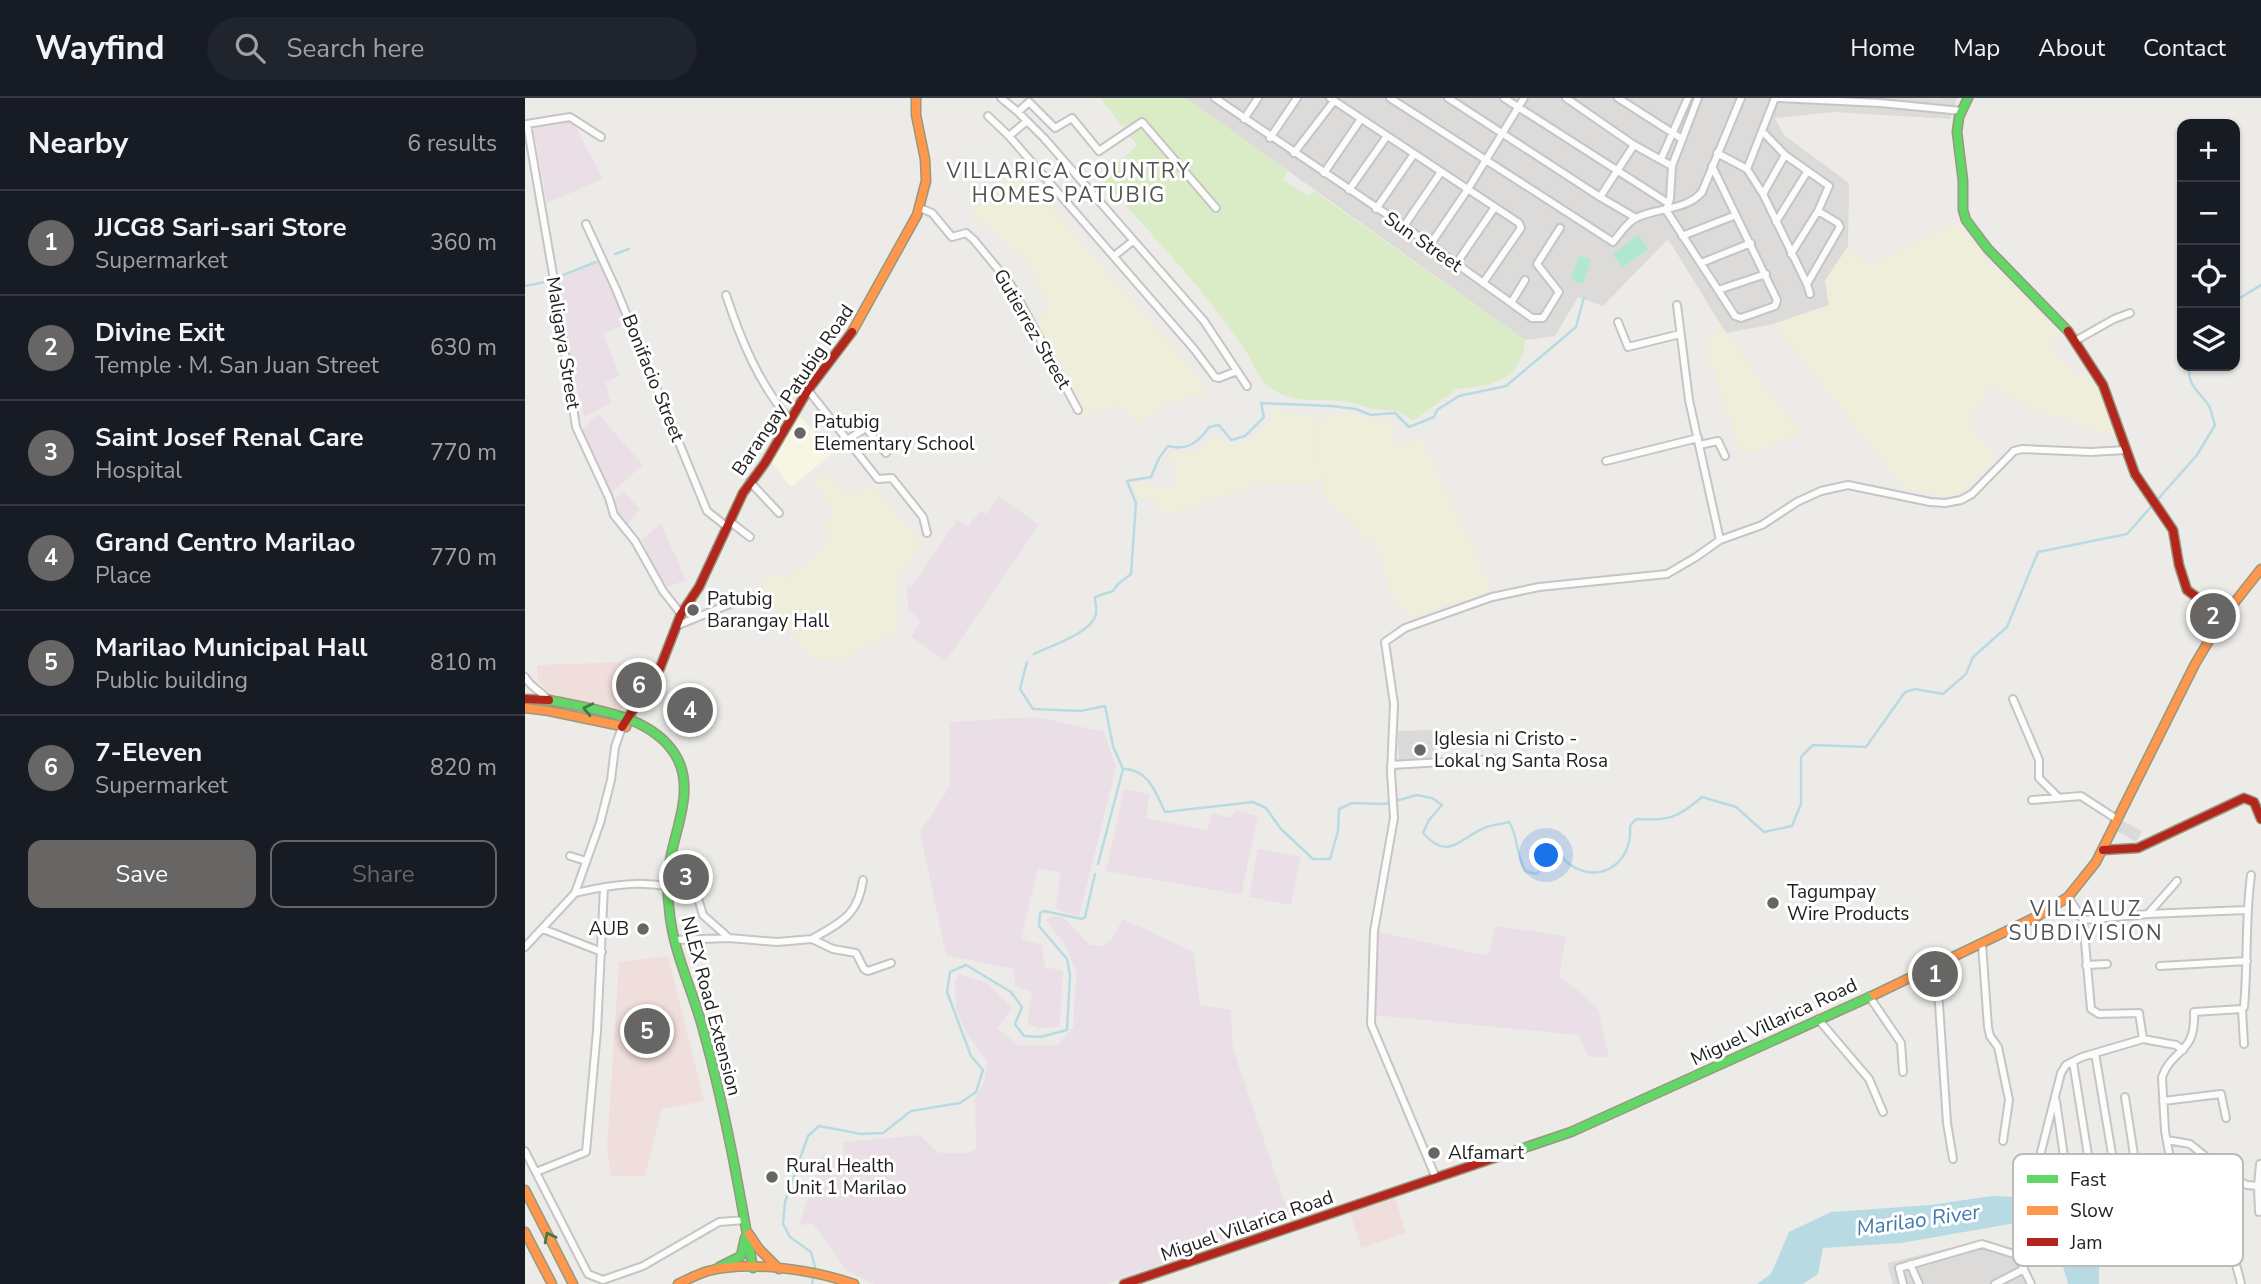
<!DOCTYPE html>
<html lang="en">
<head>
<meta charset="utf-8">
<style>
	body { margin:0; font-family:"Nunito Sans",sans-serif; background:#20242c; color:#f1f3f6 }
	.controls { position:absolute; right:21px; top:21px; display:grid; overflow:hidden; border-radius:14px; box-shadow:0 2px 5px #0004 }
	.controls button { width:63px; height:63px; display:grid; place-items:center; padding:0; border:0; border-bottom:2px solid #363941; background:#171b24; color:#f1f3f6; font:35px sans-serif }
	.you { position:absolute; left:1022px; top:758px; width:24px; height:24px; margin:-18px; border:5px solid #fff; border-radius:50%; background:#1a73e8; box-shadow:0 0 0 10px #1a73e833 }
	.badge { display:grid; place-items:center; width:46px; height:46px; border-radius:50%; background:#676665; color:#fff; font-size:23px; font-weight:700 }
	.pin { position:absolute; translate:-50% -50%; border:4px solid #fff; box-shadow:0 2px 7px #0006 }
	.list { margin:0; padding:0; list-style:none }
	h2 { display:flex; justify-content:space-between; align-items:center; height:91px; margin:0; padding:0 28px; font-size:30px }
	h2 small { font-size:23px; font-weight:400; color:#9ea1a6 }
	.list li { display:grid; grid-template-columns:46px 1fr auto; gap:21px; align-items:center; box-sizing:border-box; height:105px; padding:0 28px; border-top:2px solid #363941 }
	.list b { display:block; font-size:26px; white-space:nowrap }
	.list p { margin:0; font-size:23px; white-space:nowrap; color:#9ea1a6 }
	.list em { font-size:23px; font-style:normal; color:#9ea1a6 }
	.actions { display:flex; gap:14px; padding:21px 28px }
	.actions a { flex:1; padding:16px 0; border:2px solid #676665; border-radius:14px; text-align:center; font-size:24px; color:#676665 }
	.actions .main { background:#676665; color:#fff }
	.icon { flex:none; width:38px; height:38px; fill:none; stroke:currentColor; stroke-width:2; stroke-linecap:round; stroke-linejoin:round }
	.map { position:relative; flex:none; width:1736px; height:1186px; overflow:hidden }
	header { display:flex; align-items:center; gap:42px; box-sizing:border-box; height:98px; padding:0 35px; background:#171b24; border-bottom:2px solid #363941 }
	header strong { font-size:33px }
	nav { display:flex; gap:38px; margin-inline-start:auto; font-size:24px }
	.search { width:490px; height:63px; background:#20242c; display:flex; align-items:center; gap:18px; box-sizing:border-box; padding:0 24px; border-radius:38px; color:#9ea1a6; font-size:26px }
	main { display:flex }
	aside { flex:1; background:#171b24 }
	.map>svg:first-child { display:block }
	.residential { fill:#dcdbd9 }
	.commercial { fill:#f0dedc }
	.industrial { fill:#ebdfe7 }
	.education { fill:#f7f6e3 }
	.religious { fill:#dbdad9 }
	.farmland { fill:#eeeeda }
	.grass { fill:#daecc5 }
	.pitch { fill:#b0e7cf }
	.water { fill:#b8dae3 }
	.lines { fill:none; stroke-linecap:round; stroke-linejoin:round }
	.stream { stroke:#b8dae3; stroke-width:2.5 }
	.street-casing { stroke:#c6c5c4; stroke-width:10 }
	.fast-casing { stroke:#97987e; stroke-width:11 }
	.slow-casing { stroke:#97987e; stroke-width:11 }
	.jam-casing { stroke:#97987e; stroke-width:11 }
	.street { stroke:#fcfcfc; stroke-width:6 }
	.fast { stroke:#63d668; stroke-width:8 }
	.slow { stroke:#ff974d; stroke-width:8 }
	.jam { stroke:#b3261e; stroke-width:8 }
	.oneway { stroke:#417a44 }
	.poi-dot { fill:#676665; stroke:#fff; stroke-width:2.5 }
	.labels { text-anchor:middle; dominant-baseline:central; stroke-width:6; stroke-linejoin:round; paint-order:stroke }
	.street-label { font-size:19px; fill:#1f1f1f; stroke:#fff }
	.poi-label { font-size:19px; fill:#1f1f1f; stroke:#fff; text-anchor:start }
	.neighbourhood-label { font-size:21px; letter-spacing:2px; fill:#525252; stroke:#fff }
	.water-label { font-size:21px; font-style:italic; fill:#427aad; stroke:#fff }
	.key { fill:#fff; stroke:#bcbcbc; stroke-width:2 }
	.key-label { font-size:19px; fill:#1f1f1f }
</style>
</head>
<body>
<header>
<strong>Wayfind</strong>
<div class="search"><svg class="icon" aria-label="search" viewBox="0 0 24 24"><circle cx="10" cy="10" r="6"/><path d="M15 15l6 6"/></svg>Search here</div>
<nav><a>Home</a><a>Map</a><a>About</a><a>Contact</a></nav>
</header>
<main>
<aside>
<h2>Nearby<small>6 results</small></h2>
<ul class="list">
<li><span class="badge">1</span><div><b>JJCG8 Sari-sari Store</b><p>Supermarket</p></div><em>360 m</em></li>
<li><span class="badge">2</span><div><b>Divine Exit</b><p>Temple · M. San Juan Street</p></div><em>630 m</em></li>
<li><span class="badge">3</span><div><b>Saint Josef Renal Care</b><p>Hospital</p></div><em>770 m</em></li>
<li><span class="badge">4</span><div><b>Grand Centro Marilao</b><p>Place</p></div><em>770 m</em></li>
<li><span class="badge">5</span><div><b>Marilao Municipal Hall</b><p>Public building</p></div><em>810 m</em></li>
<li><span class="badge">6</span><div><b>7-Eleven</b><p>Supermarket</p></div><em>820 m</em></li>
</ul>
<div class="actions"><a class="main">Save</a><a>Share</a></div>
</aside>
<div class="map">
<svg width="1736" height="1186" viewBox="0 0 1736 1186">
	<rect width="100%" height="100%" fill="#edebe8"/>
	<path class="residential" d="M661 0H1432L1425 21 1309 14 1250 20 1259 37 1324 85 1323 149 1300 182 1304 207 1249 226 1201 235 1143 141 1078 208 1053 199 1030 238 1000 242Z
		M1457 1142 1495 1153 1511 1186H1368L1362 1165Z"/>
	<path class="commercial" d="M134 563 127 576 103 575 102 606 93 613 24 598 21 590 13 584 12 567Z
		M143 858 179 1003 137 1011 120 1078H86L82 1049 94 864Z
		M870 1100 881 1135 836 1150 825 1114Z"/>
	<path class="industrial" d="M47 22 78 81 22 105 8 28Z
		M75 164 101 226 78 236 95 278 80 284 86 305 59 319 42 250 33 181Z
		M73 316 118 367 86 395 56 332Z
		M98 393 115 411 100 430 92 420 88 403Z
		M474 398 514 427 421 563 386 539 396 523 383 511 382 487 386 490 432 422 443 429 455 413 462 416Z
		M136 425 161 482 138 491 117 442Z
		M512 619 579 634 591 669 554 819 530 811 536 774 513 771 496 841 517 847 520 869 538 873 535 928 516 931 502 926 507 894 490 888 489 871 421 857 395 734 425 688V624Z
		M599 691 625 696 621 720 682 732 687 715 706 720 710 712 733 718 716 797 581 773Z
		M733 751 776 759 766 807 724 799Z
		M537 818 565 847 577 848 586 842 598 821 669 854 675 907 706 912 708 950 765 1120 582 1186H349L322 1173 288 1126 274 1127 297 1057H319L318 1044 395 1037 409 1051 416 1055H444L451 1051 450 999 459 985 462 963 441 935 431 912 430 884 433 876 462 885 487 910 472 930 492 947H533L548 929 551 874 540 847 521 822 525 819Z
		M970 828 1041 838 1034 878 1059 897 1073 911 1084 959H1064L1053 937 846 917 850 833 963 858Z"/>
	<path class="education" d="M271 314 308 355 266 389 245 362Z"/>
	<path class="religious" d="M909 632 910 661 874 662 872 633Z
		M1598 723 1617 733 1611 744 1592 733Z"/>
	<path class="farmland" d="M491 70 678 284 680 299 669 297 638 308 611 325 592 306 557 318 537 273 539 257 532 260 527 257 511 226 525 206 504 164 445 114 471 90 477 80Z
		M1433 124 1464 164 1534 233 1522 249 1552 277 1563 275 1575 295 1592 339 1503 309 1466 287 1444 323 1470 359 1439 393 1424 398 1380 391 1249 226 1304 207 1300 182 1323 149 1344 168Z
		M1196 228 1201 235 1276 336 1217 358 1180 248Z
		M745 310 767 313 772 316 783 318 791 323 795 384 738 385 643 416 635 411 630 401H613L608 386 625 383 627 387 643 392 652 386 653 379 643 357 645 354 654 356 678 350 683 341 692 337 703 347 720 343 736 333 747 318Z
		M828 313 840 320H863L867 328V344L874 350 881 345 890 344 896 339 965 488 961 490 963 493 886 520 879 509 872 511 849 442 838 446 830 427 798 401 793 322Z
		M300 377 325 397 335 395 348 386 373 420 388 434 394 448 376 474 373 485V535L333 550 330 555 308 565 302 562 293 564 283 556 259 526 235 486 253 475 261 482 306 443 298 429 309 420 307 409 290 384Z"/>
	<path class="grass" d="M575 0H661L763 73 758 82 783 98 789 93 1000 242 999 254 987 276 963 287 932 291 888 323C867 307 872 315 849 311 841 310 833 306 824 304 801 300 778 306 756 296 735 287 731 270 720 252 679 190 625 136 577 81L612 47Z"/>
	<path class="pitch" d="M1113 137 1123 151 1098 169 1088 156Z
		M1054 158 1066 162 1058 186 1046 182Z"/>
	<path class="water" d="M1467 1098 1535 1101 1574 1132V1186H1543L1532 1147 1485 1126 1376 1145 1298 1150 1293 1176 1278 1186H1232L1246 1176 1264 1134 1306 1114 1405 1107Z"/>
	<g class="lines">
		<path class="stream" d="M90 156 104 151
			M38 177 71 164
			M0 188 20 184
			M1710 203 1736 187
			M509 556C525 548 567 535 571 516 572 511 570 504 570 499L588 493 593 486 606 476 611 405 602 383 626 379 634 360 643 348C662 353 674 344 684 329L694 327 706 342 720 338 739 319 736 305 806 308 831 311 846 317 870 315 884 329 909 319 912 312 934 298 981 288 1051 229 1059 199
			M502 564 495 591 508 611 556 613 580 608 588 648 598 671
			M598 671C622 670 631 694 640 714L728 704 741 710 756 731 788 761H805L813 733 814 711 827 705 859 706 892 697 907 700 917 707 904 722 898 735C923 763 933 742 957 731 964 727 976 726 984 724 993 737 991 756 1000 773L1011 776 1018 771 1020 756 1030 749C1034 754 1039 762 1044 766 1076 788 1108 764 1105 728L1111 721C1143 723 1153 720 1177 699L1211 709 1239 734 1267 728 1276 706V659L1288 647 1341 649 1380 594 1390 591 1418 596 1441 576 1448 559 1482 529 1513 454 1602 436 1672 357 1690 327C1688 322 1687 315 1685 310 1677 295 1660 287 1665 268
			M573 766 598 671
			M287 1186 290 1169 286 1154 265 1139 258 1126 260 1104 283 1038 294 1028 336 1036 358 1035 386 1013 435 1005 451 994 458 972 446 958 422 894 425 874 441 867 486 894 497 909 490 926 499 938 515 939 542 932 545 877 542 861 514 828 515 815 519 813 557 821 560 819 570 776"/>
		<g class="street-casing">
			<path id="street" d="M476 0 493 14 519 40 679 223 722 288
				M690 0 879 128 1007 220H1018L1034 194 1012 166 1035 130
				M805 0 994 125 996 130 958 185
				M865 0 1088 144C1095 136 1102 124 1111 120 1133 109 1161 113 1177 94L1216 0
				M923 0 1075 99 1111 120
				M979 0 1143 105
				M1041 0 1109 47 1147 68
				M1093 0 1157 41
				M1173 0 1147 68 1145 101 1141 112 1210 218 1216 220 1250 208 1252 202 1187 68
				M1254 0 1355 5 1437 13
				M493 14 504 4 530 30 547 20 574 53 617 24 691 110
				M463 18 484 38 669 251 690 279 694 280 712 273
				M719 21 733 0
				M1237 33 1260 57 1304 88 1293 113 1266 156
				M484 38 502 23
				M76 39 45 19 2 26 29 182 51 329 84 400 89 417 110 443 138 493 156 516
				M745 40 772 0
				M769 55 809 3
				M1192 55 1222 71 1238 96 1282 186 1315 129 1313 125 1293 113
				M1136 61 1163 0
				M1222 71 1250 0
				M799 75 836 21
				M824 92 862 38
				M1238 96 1260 57
				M1075 99 1109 47
				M395 110 407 115 427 139 441 135 449 142 486 187 553 312
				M851 111 889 56
				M1251 124 1282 74
				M61 126 91 191 182 413 201 428
				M879 128 916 74
				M1157 138 1211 117
				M905 147 943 91 999 0
				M589 158 608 143
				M1176 165 1226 145
				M931 166 970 109
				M1282 186 1285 196
				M1193 192 1241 176
				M201 197C216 242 233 284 264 321
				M986 205 1000 182
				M1152 207 1164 302 1195 442
				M1093 224 1103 249 1155 236
				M1550 243 1589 221 1605 215
				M283 292 353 381 367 380 398 419 402 435
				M322 342 341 330 361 355
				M1174 347 1193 343 1200 358
				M1081 363 1173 340
				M225 384 254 415
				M204 423 225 439
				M151 528 222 499
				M0 579C5 589 15 592 22 601
				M1488 601 1514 662V680L1534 700
				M866 667 970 661
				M1507 702 1556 698 1593 722
				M45 758 61 763
				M50 795C94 785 129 780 172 797L178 817 204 840 252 844 287 841 308 851 331 855 339 871 343 873 366 865
				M1543 799 1558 822 1566 911 1574 916 1614 915 1618 941
				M1623 816 1652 783
				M1558 822 1623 816 1721 812
				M18 831 77 854
				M287 841C316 824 333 818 338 782
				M149 842 204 840
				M1457 846 1463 929 1465 938 1473 949 1484 1002 1478 1043
				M0 849 50 795 75 725 86 682 90 649 97 629
				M1561 867 1582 866
				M1635 868 1722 863
				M1402 872 1411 889 1414 906 1422 1025 1428 1061
				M1344 898 1376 945 1378 974
				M1717 911 1719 946
				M1293 921 1344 981 1358 1014
				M1570 955 1592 1086
				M1548 964 1567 1082
				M1531 1003 1542 1079 1614 1089 1600 999
				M1638 1003 1696 996 1701 1020
				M1642 1042 1665 1046 1707 1080 1722 1087 1733 1088
				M0 1053 63 1176 78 1182 118 1168 194 1124 220 1122
				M11 1074 61 1054 72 933 79 789
				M1542 1079 1533 1078 1516 1066V1054L1536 975 1541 967 1557 959 1618 941 1651 947 1658 952
				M911 1080 846 926 849 833 869 720 866 674 869 606 860 544 880 530 967 499 1014 489 1142 476 1171 459 1195 442 1237 427 1272 404 1296 393 1323 387 1405 404 1420 405 1436 402 1447 396 1489 353 1497 351 1566 354 1601 352
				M1734 1114 1733 1088 1735 1066
				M1385 1166 1394 1186
				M1378 1186 1374 1170 1457 1146 1492 1157 1506 1186
				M1470 1186 1499 1171
				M1716 1186C1712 1169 1704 1136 1690 1125 1680 1117 1665 1114 1654 1109L1640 1033 1637 979C1648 949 1671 957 1669 914L1717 911 1719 909C1723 865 1720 821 1726 777"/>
		</g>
		<g class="fast-casing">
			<path id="fast" d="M1443 0 1434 19 1432 34 1438 83V112L1441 122 1463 151 1543 233
				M24 602C67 611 127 617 151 658 170 690 151 729 145 762 142 777 142 793 144 809 147 852 167 890 178 931 200 1010 214 1090 228 1170
				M978 1057 1046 1034 1349 897
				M194 1169 216 1158 220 1140"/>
		</g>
		<g class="slow-casing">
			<path id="slow" d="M327 234 392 117 401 83 400 61 391 17V0
				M0 610 24 613
				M24 613 101 629
				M1349 897 1513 818 1543 799 1571 764 1670 566 1698 519 1736 471
				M0 1092 48 1186
				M0 1134 27 1186
				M224 1136 234 1151 254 1171
				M153 1186C163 1181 173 1176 183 1173 225 1162 289 1172 329 1186"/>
		</g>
		<g class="jam-casing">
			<path id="jam" d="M1543 233 1578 287 1610 376 1648 432 1654 467 1662 492 1698 519
				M0 601 24 602
				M97 629 135 570 156 516 174 489 218 395 240 365 283 292 327 234
				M1578 752 1613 750 1719 700 1729 704 1736 721
				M599 1186 978 1057"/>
		</g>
		<use href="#street" class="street"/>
		<use href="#fast" class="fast"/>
		<use href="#slow" class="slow"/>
		<use href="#jam" class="jam"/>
	</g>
	<defs><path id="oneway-chevron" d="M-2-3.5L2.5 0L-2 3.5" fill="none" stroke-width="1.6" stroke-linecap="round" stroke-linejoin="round" transform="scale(1.75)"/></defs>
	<g class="oneway">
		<use href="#oneway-chevron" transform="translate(63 611) rotate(-167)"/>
		<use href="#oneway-chevron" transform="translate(24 1139) rotate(-117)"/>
	</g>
	<g class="poi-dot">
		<circle cx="275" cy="335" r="7"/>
		<circle cx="168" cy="512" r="7"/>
		<circle cx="895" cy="652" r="7"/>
		<circle cx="1248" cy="805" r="7"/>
		<circle cx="118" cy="831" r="7"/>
		<circle cx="909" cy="1055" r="7"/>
		<circle cx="247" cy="1079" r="7"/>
	</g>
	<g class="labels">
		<g class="street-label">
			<text transform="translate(898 144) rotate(35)">Sun Street</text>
			<text transform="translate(507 231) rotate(60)">Gutierrez Street</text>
			<text transform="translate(38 245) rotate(81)">Maligaya Street</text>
			<text transform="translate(128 280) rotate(68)">Bonifacio Street</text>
			<text transform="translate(268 292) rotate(-56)">Barangay Patubig Road</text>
			<text transform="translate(186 908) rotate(75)">NLEX Road Extension</text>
			<text transform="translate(1249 924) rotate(-25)">Miguel Villarica Road</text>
			<text transform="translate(722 1128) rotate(-19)">Miguel Villarica Road</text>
		</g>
		<g class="poi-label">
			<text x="289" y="324">Patubig<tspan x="289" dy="22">Elementary School</tspan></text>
			<text x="182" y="501">Patubig<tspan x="182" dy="22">Barangay Hall</tspan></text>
			<text x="909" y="641">Iglesia ni Cristo -<tspan x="909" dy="22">Lokal ng Santa Rosa</tspan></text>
			<text x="1262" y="794">Tagumpay<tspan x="1262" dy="22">Wire Products</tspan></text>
			<text x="104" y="831" text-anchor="end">AUB</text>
			<text x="923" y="1055">Alfamart</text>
			<text x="261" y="1068">Rural Health<tspan x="261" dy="22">Unit 1 Marilao</tspan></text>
		</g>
		<g class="neighbourhood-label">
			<text x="544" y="73">VILLARICA COUNTRY<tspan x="544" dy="24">HOMES PATUBIG</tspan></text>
			<text x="1561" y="811">VILLALUZ<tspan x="1561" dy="24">SUBDIVISION</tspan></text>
		</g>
		<g class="water-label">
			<text transform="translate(1393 1122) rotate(-8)">Marilao River</text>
		</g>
	</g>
	<rect x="1488" y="1056" width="230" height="112" rx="10" class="key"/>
	<rect x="1502" y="1077" width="31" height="8" fill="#63d668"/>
	<rect x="1502" y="1108" width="31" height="9" fill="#ff974d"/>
	<rect x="1502" y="1140" width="31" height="8" fill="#b3261e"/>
	<g class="key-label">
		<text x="1545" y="1088">Fast</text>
		<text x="1545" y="1119">Slow</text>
		<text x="1545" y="1151">Jam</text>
	</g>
</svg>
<div class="controls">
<button>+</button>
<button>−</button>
<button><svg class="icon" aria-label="locate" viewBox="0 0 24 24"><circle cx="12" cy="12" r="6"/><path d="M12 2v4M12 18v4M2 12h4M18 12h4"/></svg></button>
<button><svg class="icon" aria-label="layers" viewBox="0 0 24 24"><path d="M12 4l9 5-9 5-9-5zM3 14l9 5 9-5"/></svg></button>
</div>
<div class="you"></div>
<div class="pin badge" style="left:1410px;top:876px">1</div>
<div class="pin badge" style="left:1688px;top:518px">2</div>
<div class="pin badge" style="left:161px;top:779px">3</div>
<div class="pin badge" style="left:165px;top:612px">4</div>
<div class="pin badge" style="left:122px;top:933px">5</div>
<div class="pin badge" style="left:114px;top:587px">6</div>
</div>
</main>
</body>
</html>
